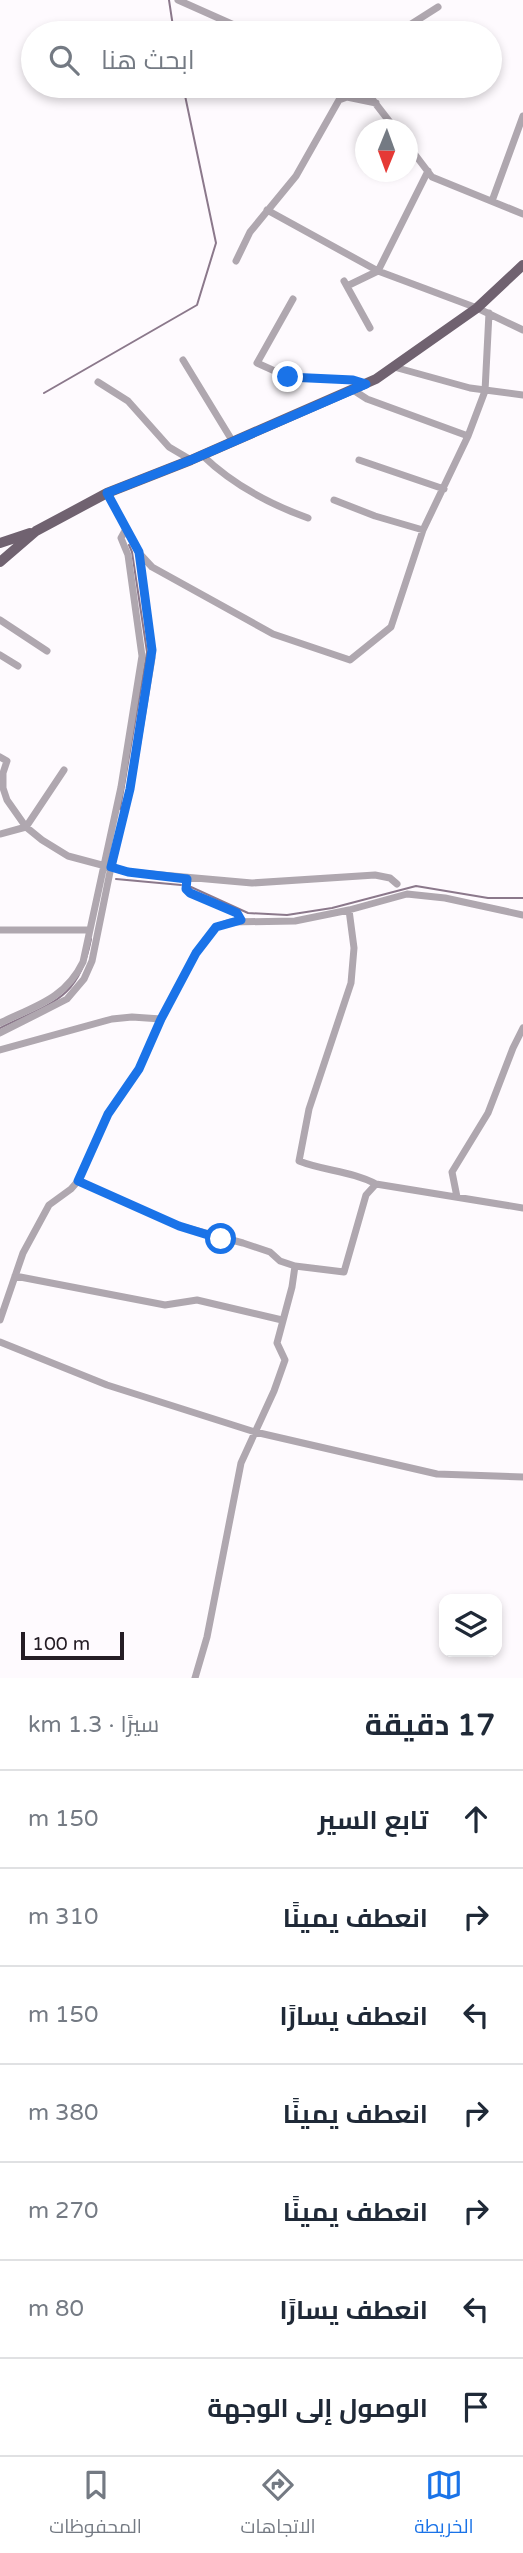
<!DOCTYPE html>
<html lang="ar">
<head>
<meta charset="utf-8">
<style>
	body { margin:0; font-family:"Varela Round",Cairo,sans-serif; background:#f6f6f7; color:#1f2937; direction:rtl }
	.controls { position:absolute; right:21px; bottom:21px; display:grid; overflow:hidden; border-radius:14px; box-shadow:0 4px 10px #0003 }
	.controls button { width:63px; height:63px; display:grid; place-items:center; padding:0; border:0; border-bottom:2px solid #e0e1e3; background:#fff; color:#1f2937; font:35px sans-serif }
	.compass { position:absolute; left:355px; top:119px; width:63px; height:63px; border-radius:50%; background:#fff; box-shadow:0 4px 10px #0003; rotate:181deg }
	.scale { position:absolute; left:21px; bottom:18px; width:103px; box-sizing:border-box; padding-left:7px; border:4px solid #241c24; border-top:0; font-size:19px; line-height:24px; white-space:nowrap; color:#241c24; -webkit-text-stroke:5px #fefafe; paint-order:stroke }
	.stop { position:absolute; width:21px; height:21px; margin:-16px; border:5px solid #1a73e8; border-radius:50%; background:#fff }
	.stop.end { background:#1a73e8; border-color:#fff; box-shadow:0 2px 7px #0008 }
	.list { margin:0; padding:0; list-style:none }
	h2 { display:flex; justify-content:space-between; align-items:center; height:91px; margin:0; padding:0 28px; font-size:30px }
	h2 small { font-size:23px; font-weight:400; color:#747a83 }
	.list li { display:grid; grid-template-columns:46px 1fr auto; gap:21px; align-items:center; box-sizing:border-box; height:98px; padding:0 28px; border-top:2px solid #e0e1e3 }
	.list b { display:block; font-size:26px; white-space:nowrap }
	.list em { font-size:23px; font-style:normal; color:#747a83 }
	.icon { flex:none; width:38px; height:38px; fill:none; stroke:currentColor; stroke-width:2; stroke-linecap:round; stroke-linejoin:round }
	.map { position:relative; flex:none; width:523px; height:1678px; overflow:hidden; direction:ltr }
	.search { position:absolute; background:#fff; box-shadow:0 4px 10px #0003; left:21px; right:21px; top:21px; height:77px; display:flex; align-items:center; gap:18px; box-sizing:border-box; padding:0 24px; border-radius:38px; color:#747a83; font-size:26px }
	.sheet { height:777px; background:#fff }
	nav { display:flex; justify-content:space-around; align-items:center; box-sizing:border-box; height:98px; border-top:2px solid #e0e1e3; background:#fff; font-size:19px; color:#747a83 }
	nav a { display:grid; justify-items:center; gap:4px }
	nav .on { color:#1a73e8 }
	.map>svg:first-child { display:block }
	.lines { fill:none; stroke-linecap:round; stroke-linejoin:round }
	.stream { stroke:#8b788b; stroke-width:2 }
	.minor { stroke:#afa7af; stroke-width:7 }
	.primary { stroke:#706270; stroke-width:10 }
	.route { stroke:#1a73e8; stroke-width:9 }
</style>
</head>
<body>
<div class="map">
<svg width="523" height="1678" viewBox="0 0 523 1678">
	<rect width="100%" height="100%" fill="#fefafe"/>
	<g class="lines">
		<path class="stream" d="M169 0 174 33
			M44 393 197 305 216 243 183 86
			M120 809 147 652 132 552 129 545
			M116 879 181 885
			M191 887 248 913 287 915 332 908 416 886 488 898H523
			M0 1028C51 1003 79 1000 91 939"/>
		<path class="minor" d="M178 0 252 33
			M402 33 405 28 438 7
			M362 86 396 130
			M407 144 432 177 523 214
			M492 201 523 116
			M267 210 378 271 477 308 523 330
			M236 261 250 232 296 176 339 100 347 97 376 103
			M344 281 370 328
			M347 286 378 271 428 171
			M293 299 257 363 288 377 353 380 365 384
			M183 360 233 442
			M394 367 470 388 523 395
			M98 382 128 401 169 447 191 460
			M353 390 367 399 468 436
			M202 455C233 485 269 504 308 518
			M359 460 444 489
			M107 493 139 553 152 567 273 634 350 660 391 627 423 530 468 436 485 391 489 313
			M334 500 375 516 423 530
			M0 620 47 651
			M0 655 18 666
			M0 757 7 761 3 773V788L7 800 26 827 42 840 68 856 128 872 252 883 375 875 390 878 397 884
			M0 834 26 827 64 770
			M187 879 186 889 190 893 237 913 241 921
			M349 910 354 948 351 983 309 1109 299 1161C324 1171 352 1171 376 1184
			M0 930H89
			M0 1023C35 1006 65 999 83 962L121 787 142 656 128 555 121 538 126 529
			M0 1033 67 999 84 979 92 961 111 867 130 790 152 658 139 553
			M0 1050 112 1019 132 1017 161 1019 196 953 216 927 230 922 295 921 349 910 407 894 445 898 523 915
			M78 1181 179 1226 243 1243 270 1252 280 1261 295 1266
			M457 1197 452 1172 488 1113 513 1048 523 1028
			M15 1276 165 1305 197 1300 282 1320
			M0 1320 23 1253 49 1205 71 1189 78 1181 108 1114 139 1069 161 1019
			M0 1342 107 1385 255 1432 437 1474 523 1477
			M195 1678 207 1637 241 1463 274 1391 285 1360 277 1343 292 1287 295 1266 344 1272 366 1195 376 1184 523 1208"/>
		<path class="primary" d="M0 543 30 533
			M0 562 36 531 107 493 191 460 376 379 477 308 523 265"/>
	</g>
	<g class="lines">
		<path class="route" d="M221 1239 179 1226 78 1181 108 1114 139 1069 161 1019 196 953 216 927 241 920 237 913 190 893 186 889 187 879 128 872 111 867 130 789 152 650 139 552 107 493 191 460 366 384 353 380 288 377"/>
	</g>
</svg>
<div class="controls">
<button><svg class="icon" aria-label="layers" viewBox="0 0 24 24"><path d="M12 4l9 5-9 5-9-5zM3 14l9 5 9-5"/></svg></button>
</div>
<svg class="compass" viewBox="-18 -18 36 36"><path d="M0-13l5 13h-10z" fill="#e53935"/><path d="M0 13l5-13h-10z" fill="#747a83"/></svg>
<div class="scale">100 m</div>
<div class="stop" style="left:221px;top:1239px"></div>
<div class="stop end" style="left:288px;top:377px"></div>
<div class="search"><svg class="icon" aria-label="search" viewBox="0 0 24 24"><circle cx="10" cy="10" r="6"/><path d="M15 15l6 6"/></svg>ابحث هنا</div>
</div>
<section class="sheet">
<h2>17 دقيقة<small>سيرًا · 1.3 km</small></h2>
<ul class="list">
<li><svg class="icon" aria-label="ahead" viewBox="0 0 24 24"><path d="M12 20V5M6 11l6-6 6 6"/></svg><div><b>تابع السير</b></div><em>150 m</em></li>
<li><svg class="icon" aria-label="right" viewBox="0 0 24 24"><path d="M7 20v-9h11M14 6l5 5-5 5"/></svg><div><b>انعطف يمينًا</b></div><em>310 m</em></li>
<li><svg class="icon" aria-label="left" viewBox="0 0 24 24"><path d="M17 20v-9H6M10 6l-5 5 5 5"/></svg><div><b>انعطف يسارًا</b></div><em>150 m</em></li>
<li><svg class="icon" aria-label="right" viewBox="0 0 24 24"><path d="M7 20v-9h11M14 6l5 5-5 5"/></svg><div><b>انعطف يمينًا</b></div><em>380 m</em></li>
<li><svg class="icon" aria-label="right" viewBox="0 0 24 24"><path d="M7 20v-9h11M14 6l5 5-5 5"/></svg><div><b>انعطف يمينًا</b></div><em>270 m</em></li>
<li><svg class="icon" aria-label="left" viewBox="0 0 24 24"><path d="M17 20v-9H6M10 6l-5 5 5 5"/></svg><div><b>انعطف يسارًا</b></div><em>80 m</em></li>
<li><svg class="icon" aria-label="arrive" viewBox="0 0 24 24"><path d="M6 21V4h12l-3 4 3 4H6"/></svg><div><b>الوصول إلى الوجهة</b></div></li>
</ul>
</section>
<nav>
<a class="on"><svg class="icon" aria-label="map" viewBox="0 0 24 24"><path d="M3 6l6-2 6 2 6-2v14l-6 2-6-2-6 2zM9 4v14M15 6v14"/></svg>الخريطة</a>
<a><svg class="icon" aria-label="directions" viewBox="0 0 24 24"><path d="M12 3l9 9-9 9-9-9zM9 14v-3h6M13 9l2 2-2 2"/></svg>الاتجاهات</a>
<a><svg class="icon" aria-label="saved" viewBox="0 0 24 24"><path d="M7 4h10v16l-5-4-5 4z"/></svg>المحفوظات</a>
</nav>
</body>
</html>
